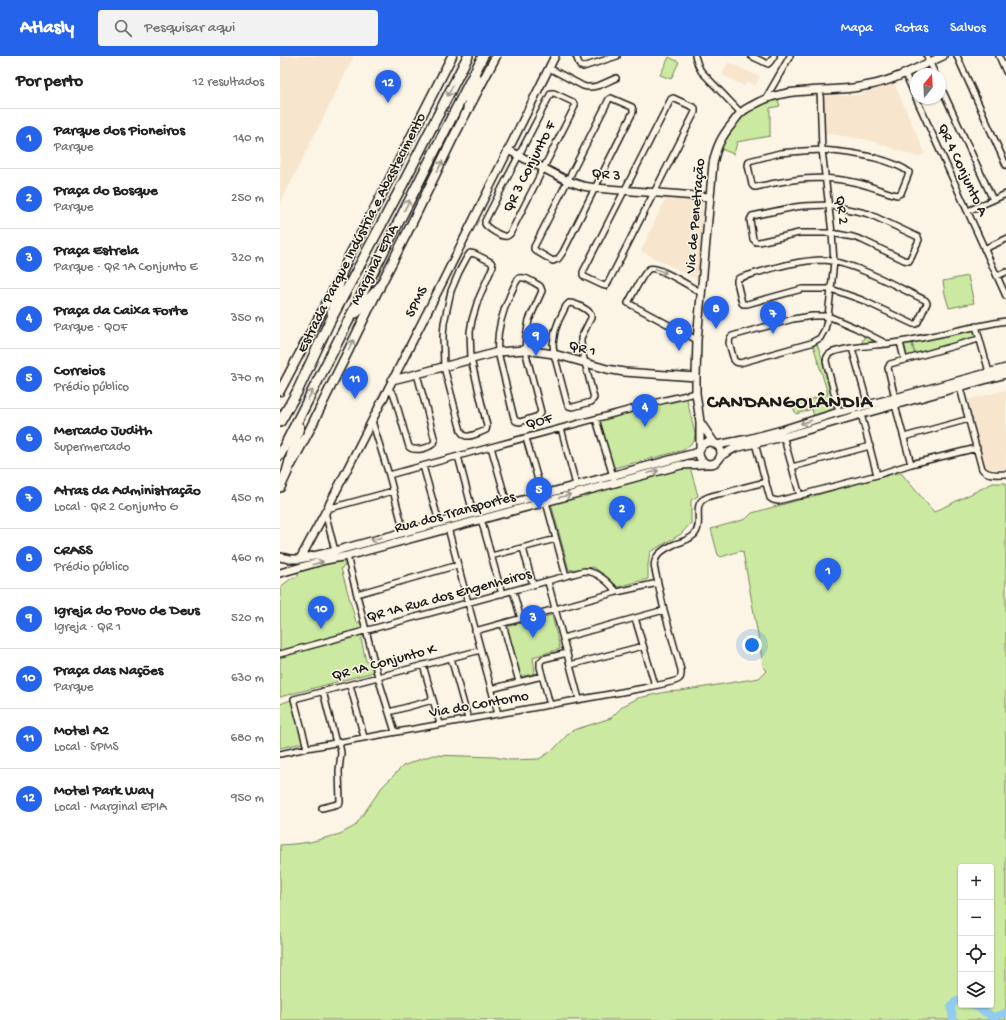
<!DOCTYPE html>
<html lang="pt">
<head>
<meta charset="utf-8">
<style>
	body { margin:0; font-family:"Gochi Hand",sans-serif; background:#f2f2f2; color:#222 }
	.controls { position:absolute; right:12px; bottom:12px; display:grid; overflow:hidden; border-radius:4px; box-shadow:0 1px 3px #0004 }
	.controls button { width:36px; height:36px; display:grid; place-items:center; padding:0; border:0; border-bottom:1px solid #e0e0e0; background:#fff; color:#222; font:20px sans-serif }
	.compass { position:absolute; left:630px; top:12px; width:36px; height:36px; border-radius:50%; background:#fff; box-shadow:0 1px 3px #0004; rotate:18deg }
	.you { position:absolute; left:472px; top:589px; width:14px; height:14px; margin:-10px; border:3px solid #fff; border-radius:50%; background:#1a73e8; box-shadow:0 0 0 6px #1a73e833 }
	.badge { display:grid; place-items:center; width:26px; height:26px; border-radius:50%; background:#2563eb; color:#fff; font-size:13px; font-weight:700 }
	.pin { position:absolute; translate:-50% -33px; filter:drop-shadow(0 1px 2px #0008) }
	.pin::after { content:''; position:absolute; top:21px; width:14px; height:12px; background:inherit; clip-path:polygon(0 0,100% 0,50% 100%) }
	.list { margin:0; padding:0; list-style:none }
	h2 { display:flex; justify-content:space-between; align-items:center; height:52px; margin:0; padding:0 16px; font-size:17px }
	h2 small { font-size:13px; font-weight:400; color:#767676 }
	.list li { display:grid; grid-template-columns:26px 1fr auto; gap:12px; align-items:center; box-sizing:border-box; height:60px; padding:0 16px; border-top:1px solid #e0e0e0 }
	.list b { display:block; font-size:15px; white-space:nowrap }
	.list p { margin:0; font-size:13px; white-space:nowrap; color:#767676 }
	.list em { font-size:13px; font-style:normal; color:#767676 }
	.icon { flex:none; width:22px; height:22px; fill:none; stroke:currentColor; stroke-width:2; stroke-linecap:round; stroke-linejoin:round }
	.map { position:relative; flex:none; width:726px; height:964px; overflow:hidden }
	header { display:flex; align-items:center; gap:24px; box-sizing:border-box; height:56px; padding:0 20px; background:#2563eb; color:#fff }
	header strong { font-size:19px }
	nav { display:flex; gap:22px; margin-inline-start:auto; font-size:14px }
	.search { width:280px; height:36px; background:#f2f2f2; display:flex; align-items:center; gap:10px; box-sizing:border-box; padding:0 14px; border-radius:4px; color:#767676; font-size:15px }
	main { display:flex }
	aside { flex:1; background:#fff }
	.map>svg:first-child { display:block }
	.built { fill:#f7e5ce }
	.green { fill:#cbe9a0; stroke:#74825e; fill-rule:evenodd }
	.lines { fill:none; stroke-linecap:round; stroke-linejoin:round }
	.river { stroke:#91cbf0; stroke-width:8 }
	.street-casing { stroke:#1c1c1c; stroke-width:8 }
	.secondary-casing { stroke:#1c1c1c; stroke-width:10 }
	.primary-casing { stroke:#1c1c1c; stroke-width:11 }
	.highway-casing { stroke:#1c1c1c; stroke-width:12 }
	.street { stroke:#fcf5e5; stroke-width:5 }
	.secondary { stroke:#fcf5e5; stroke-width:7 }
	.primary { stroke:#fcf5e5; stroke-width:8 }
	.highway { stroke:#fcf5e5; stroke-width:9 }
	.oneway { stroke:#97938b }
	.labels { text-anchor:middle; dominant-baseline:central; stroke-width:3; stroke-linejoin:round; paint-order:stroke }
	.street-label { font-size:15px; fill:#1c1c1c; stroke:#fcf5e5 }
	.district-label { font-size:19px; font-weight:bold; letter-spacing:1px; fill:#1c1c1c; stroke:#fcf5e5 }
</style>
</head>
<body>
<header>
<strong>Atlasly</strong>
<div class="search"><svg class="icon" aria-label="search" viewBox="0 0 24 24"><circle cx="10" cy="10" r="6"/><path d="M15 15l6 6"/></svg>Pesquisar aqui</div>
<nav><a>Mapa</a><a>Rotas</a><a>Salvos</a></nav>
</header>
<main>
<aside>
<h2>Por perto<small>12 resultados</small></h2>
<ul class="list">
<li><span class="badge">1</span><div><b>Parque dos Pioneiros</b><p>Parque</p></div><em>140 m</em></li>
<li><span class="badge">2</span><div><b>Praça do Bosque</b><p>Parque</p></div><em>250 m</em></li>
<li><span class="badge">3</span><div><b>Praça Estrela</b><p>Parque · QR 1A Conjunto E</p></div><em>320 m</em></li>
<li><span class="badge">4</span><div><b>Praça da Caixa Forte</b><p>Parque · QOF</p></div><em>350 m</em></li>
<li><span class="badge">5</span><div><b>Correios</b><p>Prédio público</p></div><em>370 m</em></li>
<li><span class="badge">6</span><div><b>Mercado Judith</b><p>Supermercado</p></div><em>440 m</em></li>
<li><span class="badge">7</span><div><b>Atras da Administração</b><p>Local · QR 2 Conjunto G</p></div><em>450 m</em></li>
<li><span class="badge">8</span><div><b>CRASS</b><p>Prédio público</p></div><em>460 m</em></li>
<li><span class="badge">9</span><div><b>Igreja do Povo de Deus</b><p>Igreja · QR 1</p></div><em>520 m</em></li>
<li><span class="badge">10</span><div><b>Praça das Nações</b><p>Parque</p></div><em>630 m</em></li>
<li><span class="badge">11</span><div><b>Motel A2</b><p>Local · SPMS</p></div><em>680 m</em></li>
<li><span class="badge">12</span><div><b>Motel Park Way</b><p>Local · Marginal EPIA</p></div><em>950 m</em></li>
</ul>
</aside>
<div class="map">
<svg width="726" height="964" viewBox="0 0 726 964">
	<rect width="100%" height="100%" fill="#fcf5e5"/>
	<filter id="ink" filterUnits="userSpaceOnUse"><feTurbulence type="fractalNoise" baseFrequency=".025" numOctaves="2"/><feDisplacementMap in="SourceGraphic" scale="8" xChannelSelector="R" yChannelSelector="G"/><feConvolveMatrix kernelMatrix="1 2 1 2 8 2 1 2 1" color-interpolation-filters="sRGB"/></filter>
	<g filter="url(#ink)">
		<path class="built" d="M0 0H74L0 148Z
			M448 6 480 21 475 30 467 26 464 30 442 19Z
			M614 27 645 97 638 101 588 84 545 77 543 40 576 39Z
			M387 139 423 143 418 224 361 195Z
			M726 334V413H706L687 344Z"/>
		<path class="green" d="M389 1 399 6 391 23 380 19Z
			M497 40 500 50 490 52V80L457 86 454 98 438 92 455 66 473 50Z
			M688 220 694 247 669 252 665 238 663 225Z
			M693 272 697 281 635 299 632 286Z
			M585 278 603 287 581 289Z
			M631 286 635 299 627 301 624 288Z
			M537 288C541 300 559 344 555 354L534 361 532 353 516 358 512 349 548 338 533 289Z
			M406 339 415 378 414 385 404 394 330 413 315 365Z
			M410 411 418 440 411 444V467L401 478 370 496 368 509V523L338 531 314 511 289 514 271 447Z
			M616 417H621L654 456 713 427H726V964H0V789L14 788 30 786 60 778 75 770 102 731 123 710 138 704 153 699 215 701 230 704 259 703 273 694 291 675 331 662 343 650 358 642 386 636 401 635 479 622 487 614 484 613 463 496 460 495 441 501 438 499 431 473 466 463 472 457ZM681 811H711V949H681Z
			M63 504 65 510 61 512 76 566 81 567 85 580 81 583 86 605 92 608 94 616 0 641V531L12 522 18 520V517L24 513Z
			M272 559 280 593 253 601 255 617 240 621 226 571Z
			M11 644 23 687 0 692V648Z"/>
		<g class="lines">
			<path class="river" d="M694 949 713 961 726 957
				M673 964 671 950 676 945H681"/>
			<g class="street-casing">
				<path id="street" d="M296 0 300 10 303 11 337 0
					M415 0 418 9 421 15 461 57
					M471 0 488 8 490 6 494 0
					M647 0 655 18
					M677 0 726 109
					M719 0 726 16
					M269 12 303 30C314 34 326 26 336 22
					M625 17 636 42
					M660 29 713 144
					M540 34 542 94 552 177 554 206 548 260 545 273 540 282 531 287 460 307 456 306 454 304 449 287 450 282 452 280 513 263 532 260H548L576 272 607 288
					M271 37H274L293 46 295 50 230 178C229 179 228 180 227 180 223 182 207 172 205 168V165Z
					M331 42 352 51 353 54V56L283 196 278 203 273 205 256 195 254 193V191L329 43Z
					M393 42 413 51 415 52V56L329 225 326 230 322 229 305 221 303 219V216L391 43Z
					M486 42 510 0
					M636 42 726 240
					M542 94C567 96 608 101 629 116V117L621 137 617 139C604 136 591 130 578 127 542 118 511 123 476 131H474L472 129 468 109 469 105 500 97 523 95Z
					M548 149 581 156 589 158 638 181 639 184 630 203 629 205 624 204 582 184 573 181 552 177H519L479 186H476L473 183 470 164 472 160 515 151 523 150Z
					M688 155 726 138
					M704 193 726 183
					M190 197 195 198 211 206 213 210 198 244 192 264 190 276 191 303 207 370 206 374C202 376 190 381 186 380 183 379 183 378 181 375L164 311 163 281 164 267 171 235 179 216 187 201Z
					M545 204C578 208 615 230 645 244L646 245 647 247 638 266 636 268H633L582 244 551 233H522L467 248H463L462 247 457 226V224L459 222C487 214 515 204 545 204Z
					M717 220 726 216
					M239 222C246 220 254 227 260 230L261 232 262 235 249 264 246 281 245 294 261 356 258 360 240 366 236 365 234 362 218 296C216 276 222 257 230 239 233 233 235 227 239 222Z
					M289 247C296 247 307 253 311 258V262L301 282V287L303 299 314 342 311 346 293 351 289 350 287 347 274 298 273 288 275 275 279 264 286 250Z
					M696 270 709 316
					M417 284 348 247C352 240 363 217 369 213 378 209 412 232 422 237
					M620 286 624 303
					M572 292 588 349
					M679 328 702 413C708 420 718 418 726 418
					M108 332 114 339 129 391C135 396 152 392 155 385L137 318
					M615 342 608 312 610 308 699 283
					M615 349 631 408
					M559 356 546 305C546 300 548 298 553 296 574 289 598 290 620 286 655 280 690 271 726 265
					M581 358 597 419
					M316 363 335 427
					M92 365 109 419 124 476
					M281 372 296 429
					M503 379 520 440
					M624 381 689 363
					M246 382 262 438
					M473 385 476 391 490 442 493 444 498 445 597 419 631 408 697 392
					M211 391 227 447
					M178 400 193 457
					M143 410 159 466
					M512 411 590 390
					M109 419 211 391 385 344 416 337
					M266 446 286 520
					M47 453 113 435
					M45 456 55 495
					M201 463 222 538
					M168 472 218 658
					M243 492 253 529
					M67 500 98 621 115 676
					M211 500 276 483
					M268 526 299 643
					M233 535 241 563
					M77 538 178 509
					M355 562 375 629
					M223 568 239 626
					M195 575 337 536 378 527
					M283 582 384 554
					M0 598 304 515C318 515 329 527 337 536
					M171 602 188 663
					M143 609 160 668
					M290 609 363 590
					M70 629 84 681
					M211 633 262 620
					M43 635 56 687
					M270 649 260 611V606L263 603 287 597
					M109 656 153 644
					M27 692 14 643 201 594
					M0 698 27 692 364 632C371 630 394 627 399 623 402 621 401 617 401 614L384 554 375 514C374 511 374 508 375 505 377 497 388 491 395 488 402 486 409 484 414 479 424 469 412 449 424 443 430 439 438 438 445 437 458 433 472 429 486 426
					M42 752 58 748 60 746 59 715 61 697 59 686"/>
			</g>
			<g class="secondary-casing">
				<path id="secondary" d="M228 94 288 125 303 130 315 132 429 141
					M112 324 137 318 218 296 245 294 274 298 327 313 344 316 416 321
					M420 366 435 388
					M419 397a11 11 0 1 1 22 0a11 11 0 1 1-22 0Z
					M437 389 468 383 502 374 559 356 615 342 726 312
					M420 393V366L416 337V321L417 284 433 108C436 92 441 81 452 68 455 64 458 59 462 56 466 52 472 50 477 47 503 33 532 35 560 33 570 33 580 31 590 29 616 24 640 10 663 0
					M440 401 444 398 455 392 503 381 575 360 726 318
					M0 501 10 503H20L51 496 419 396
					M20 503 47 453 160 231 275 0
					M0 517 46 504 67 500 401 409 426 408"/>
			</g>
			<g class="primary-casing">
				<path id="primary" d="M0 335 61 219 69 200 100 142 172 0
					M11 409 29 375 99 232 129 173 172 84 216 0"/>
			</g>
			<g class="highway-casing">
				<path id="highway" d="M188 52 196 21
					M52 257 61 219
					M76 257 99 232
					M0 366 17 336 48 269 125 124 188 0
					M0 399 203 0
					M0 431 7 416 19 371"/>
			</g>
			<use href="#street" class="street"/>
			<use href="#secondary" class="secondary"/>
			<use href="#primary" class="primary"/>
			<use href="#highway" class="highway"/>
		</g>
		<defs><path id="oneway-shaft" d="M-6 0H5M1.5-3L5.5 0L1.5 3" fill="none" stroke-width="1.6" stroke-linecap="round" stroke-linejoin="round"/></defs>
		<g class="oneway">
			<use href="#oneway-shaft" transform="translate(170 35) rotate(117)"/>
			<use href="#oneway-shaft" transform="translate(160 110) rotate(-64)"/>
			<use href="#oneway-shaft" transform="translate(127 149) rotate(-63)"/>
			<use href="#oneway-shaft" transform="translate(381 215) rotate(22)"/>
			<use href="#oneway-shaft" transform="translate(71 289) rotate(-64)"/>
			<use href="#oneway-shaft" transform="translate(30 339) rotate(-63)"/>
			<use href="#oneway-shaft" transform="translate(526 366) rotate(163)"/>
			<use href="#oneway-shaft" transform="translate(373 416) rotate(-15)"/>
			<use href="#oneway-shaft" transform="translate(285 440) rotate(-15)"/>
			<use href="#oneway-shaft" transform="translate(96 483) rotate(164)"/>
			<use href="#oneway-shaft" transform="translate(38 507) rotate(-16)"/>
		</g>
	</g>
	<g class="labels">
		<g class="street-label">
			<text transform="translate(250 111) rotate(-63)">QR 3 Conjunto F</text>
			<text transform="translate(682 114) rotate(65)">QR 4 Conjunto A</text>
			<text transform="translate(326 119) rotate(6)">QR 3</text>
			<text transform="translate(561 154) rotate(82)">QR 2</text>
			<text transform="translate(416 160) rotate(-85)">Via de Penetração</text>
			<text transform="translate(82 177) rotate(-63)">Estrada Parque Indústria e Abastecimento</text>
			<text transform="translate(95 209) rotate(-63)">Marginal EPIA</text>
			<text transform="translate(137 246) rotate(-63)">SPMS</text>
			<text transform="translate(302 293) rotate(15)">QR 1</text>
			<text transform="translate(259 366) rotate(-15)">QOF</text>
			<text transform="translate(175 457) rotate(-15)">Rua dos Transportes</text>
			<text transform="translate(169 540) rotate(-15)">QR 1A Rua dos Engenheiros</text>
			<text transform="translate(104 607) rotate(-15)">QR 1A Conjunto K</text>
			<text transform="translate(199 649) rotate(-10)">Via do Contorno</text>
		</g>
		<g class="district-label">
			<text x="510" y="347">CANDANGOLÂNDIA</text>
		</g>
	</g>
</svg>
<div class="controls">
<button>+</button>
<button>−</button>
<button><svg class="icon" aria-label="locate" viewBox="0 0 24 24"><circle cx="12" cy="12" r="6"/><path d="M12 2v4M12 18v4M2 12h4M18 12h4"/></svg></button>
<button><svg class="icon" aria-label="layers" viewBox="0 0 24 24"><path d="M12 4l9 5-9 5-9-5zM3 14l9 5 9-5"/></svg></button>
</div>
<svg class="compass" viewBox="-18 -18 36 36"><path d="M0-13l5 13h-10z" fill="#e53935"/><path d="M0 13l5-13h-10z" fill="#767676"/></svg>
<div class="you"></div>
<div class="pin badge" style="left:548px;top:535px">1</div>
<div class="pin badge" style="left:342px;top:473px">2</div>
<div class="pin badge" style="left:253px;top:582px">3</div>
<div class="pin badge" style="left:365px;top:371px">4</div>
<div class="pin badge" style="left:259px;top:454px">5</div>
<div class="pin badge" style="left:399px;top:295px">6</div>
<div class="pin badge" style="left:493px;top:278px">7</div>
<div class="pin badge" style="left:436px;top:273px">8</div>
<div class="pin badge" style="left:256px;top:300px">9</div>
<div class="pin badge" style="left:41px;top:573px">10</div>
<div class="pin badge" style="left:75px;top:343px">11</div>
<div class="pin badge" style="left:108px;top:47px">12</div>
</div>
</main>
</body>
</html>
